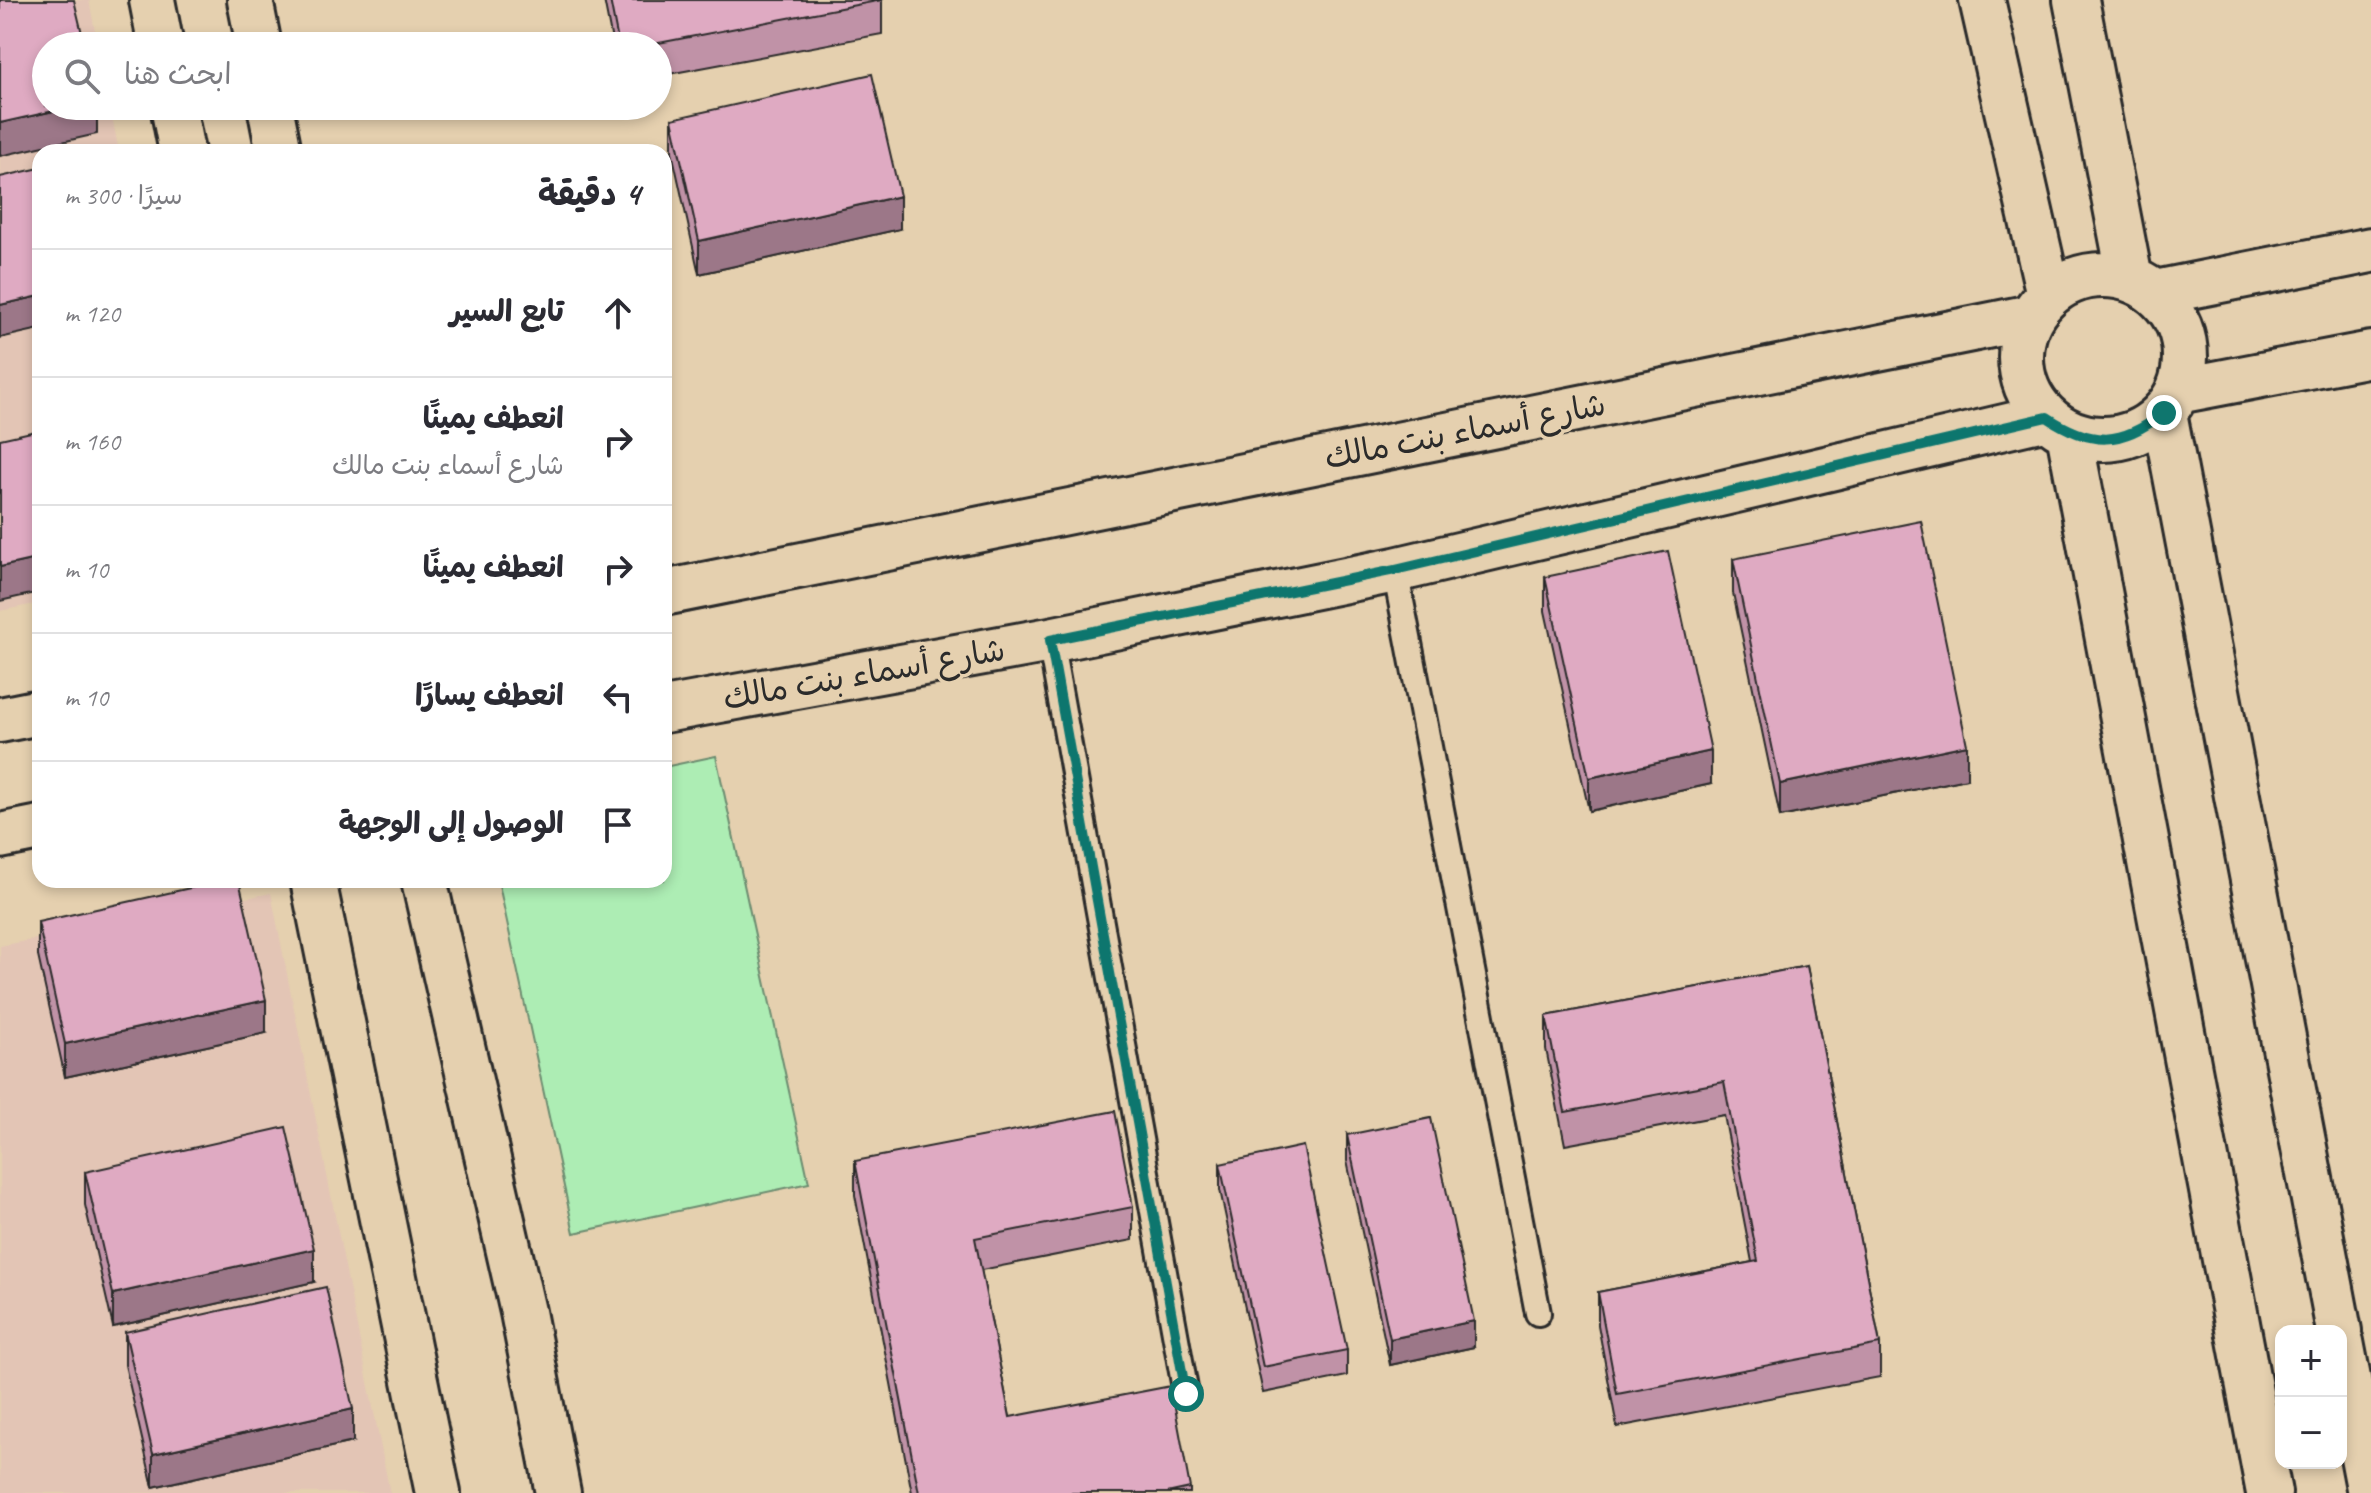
<!DOCTYPE html>
<html lang="ar">
<head>
<meta charset="utf-8">
<style>
	body { margin:0; font-family:Caveat,"Playpen Sans Arabic",sans-serif; background:#f2f2f3; color:#2b2b33; direction:rtl }
	.controls { position:absolute; right:24px; bottom:24px; display:grid; overflow:hidden; border-radius:16px; box-shadow:0 4px 12px #0003 }
	.controls button { width:72px; height:72px; display:grid; place-items:center; padding:0; border:0; border-bottom:2px solid #e1e1e2; background:#fff; color:#2b2b33; font:40px sans-serif }
	.stop { position:absolute; width:24px; height:24px; margin:-18px; border:6px solid #0f766e; border-radius:50%; background:#fff }
	.stop.end { background:#0f766e; border-color:#fff; box-shadow:0 2px 8px #0008 }
	.list { margin:0; padding:0; list-style:none }
	h2 { display:flex; justify-content:space-between; align-items:center; height:104px; margin:0; padding:0 32px; font-size:34px }
	h2 small { font-size:26px; font-weight:400; color:#7c7c81 }
	.list li { display:grid; grid-template-columns:52px 1fr auto; gap:24px; align-items:center; box-sizing:border-box; height:128px; padding:0 32px; border-top:2px solid #e1e1e2 }
	.list b { display:block; font-size:30px; white-space:nowrap }
	.list p { margin:0; font-size:26px; white-space:nowrap; color:#7c7c81 }
	.list em { font-size:26px; font-style:normal; color:#7c7c81 }
	.icon { flex:none; width:44px; height:44px; fill:none; stroke:currentColor; stroke-width:2; stroke-linecap:round; stroke-linejoin:round }
	.map { position:relative; flex:none; width:2371px; height:1493px; overflow:hidden; direction:ltr }
	.search { position:absolute; background:#fff; box-shadow:0 4px 12px #0003; left:32px; top:32px; width:640px; height:88px; display:flex; align-items:center; gap:20px; box-sizing:border-box; padding:0 28px; border-radius:44px; color:#7c7c81; font-size:30px }
	.panel { position:absolute; background:#fff; box-shadow:0 4px 12px #0003; left:32px; top:144px; width:640px; height:744px; border-radius:24px; direction:rtl }
	.map>svg:first-child { display:block }
	.built { fill:#e3c5b5 }
	.green { fill:#adedb4; stroke:#6c8c70; stroke-width:2 }
	.lines { fill:none; stroke-linecap:round; stroke-linejoin:round }
	.service-casing { stroke:#2b2b2b; stroke-width:30 }
	.minor-casing { stroke:#2b2b2b; stroke-width:50 }
	.tertiary-casing { stroke:#2b2b2b; stroke-width:50 }
	.service { stroke:#e5d0af; stroke-width:24 }
	.minor { stroke:#e5d0af; stroke-width:44 }
	.tertiary { stroke:#e5d0af; stroke-width:44 }
	.wall { fill:#c092a7; stroke:#2b2b2b; stroke-width:2 }
	.shaded-wall { fill:#9c7788; stroke:#2b2b2b; stroke-width:2 }
	.building { fill:#dfaac2; stroke:#2b2b2b; stroke-width:2 }
	.route { stroke:#0f766e; stroke-width:10 }
	.labels { text-anchor:middle; dominant-baseline:central; stroke-width:7; stroke-linejoin:round; paint-order:stroke }
	.street-label { font-size:32px; fill:#2b2b2b; stroke:#e5d0af }
</style>
</head>
<body>
<div class="map">
<svg width="2371" height="1493" viewBox="0 0 2371 1493">
	<rect width="100%" height="100%" fill="#e5d0af"/>
	<filter id="ink" filterUnits="userSpaceOnUse"><feTurbulence type="fractalNoise" baseFrequency=".0125" numOctaves="2"/><feDisplacementMap in="SourceGraphic" scale="16" xChannelSelector="R" yChannelSelector="G"/><feConvolveMatrix kernelMatrix="1 2 1 2 8 2 1 2 1" color-interpolation-filters="sRGB"/></filter>
	<g filter="url(#ink)">
		<path class="built" d="M0 0H89L98 46H46V106H110L119 152H40V603L0 611Z
			M271 893 390 1493H0V946Z"/>
		<path class="green" d="M716 756 809 1183 574 1233 498 880H664V767Z"/>
		<g class="lines">
			<g class="service-casing">
				<path id="service" d="M1395 570 1538 1313
					M1050 640 1186 1394"/>
			</g>
			<g class="minor-casing">
				<path id="minor" d="M152 0 161 46
					M250 0 259 46
					M173 106 182 152
					M270 106 279 152
					M313 880 438 1493
					M424 880 523 1312 558 1493"/>
			</g>
			<g class="tertiary-casing">
				<path id="tertiary" d="M1982 0 2049 295
					M2076 0 2130 279
					M2021 357a82 82 0 1 1 164 0a82 82 0 1 1-164 0Z
					M2155 293 2371 250
					M2178 391 2371 354
					M2164 413 2339 1331
					M2069 432 2269 1493
					M664 593 2031 317
					M664 710 1050 640 1395 570 2047 417
					M0 720 40 712
					M0 836 40 828
					M2341 1342 2370 1493"/>
			</g>
			<use href="#service" class="service"/>
			<use href="#minor" class="minor"/>
			<use href="#tertiary" class="tertiary"/>
		</g>
		<path class="wall" d="M604 0H882V34L658 76V46H613Z
			M672 119 900 229 699 274 672 152Z
			M1733 559 1967 779 1780 817 1733 593Z
			M1545 577 1711 784 1589 811 1545 611Z
			M38 922 266 1033 65 1077 38 956Z
			M1807 966 1880 1344V1377L1617 1427 1598 1325V1292L1752 1262 1724 1115 1565 1145 1546 1049V1016Z
			M1347 1135 1474 1347 1390 1365 1347 1161Z
			M855 1161 1133 1207V1240L981 1270 1010 1417 1190 1488V1493H912L855 1195Z
			M1220 1164 1347 1350V1376L1263 1393 1220 1190Z
			M85 1172 314 1282 113 1327 85 1205Z
			M125 1332 353 1442 153 1487 125 1365Z"/>
		<path class="shaded-wall" d="M76 106H97V134L0 156V123Z
			M900 196V229L699 274V241Z
			M40 296V329L0 338V305Z
			M40 558V592L0 601V567Z
			M1967 745V779L1780 817V784Z
			M1711 751V784L1589 811V778Z
			M266 1000V1033L65 1077V1044Z
			M314 1249V1282L113 1327V1294Z
			M1474 1321V1347L1390 1365V1339Z
			M353 1409V1442L153 1487V1454Z"/>
		<path class="building" d="M0 0H74L85 46H46V106H76L0 123Z
			M610 0H882L643 46H619Z
			M872 74 900 196 699 241 672 119Z
			M40 168V296L0 305V177Z
			M40 430V558L0 567V439Z
			M1921 521 1967 745 1780 784 1733 559Z
			M1668 551 1711 751 1589 778 1545 577Z
			M226 880H239L266 1000 65 1044 38 922Z
			M1807 966 1880 1344 1617 1394 1598 1292 1758 1261 1724 1082 1565 1112 1546 1016Z
			M1115 1111 1133 1207 975 1238 1010 1417 1171 1386 1190 1488 1167 1493H919L855 1161Z
			M1431 1118 1474 1321 1390 1339 1347 1135Z
			M286 1127 314 1249 113 1294 85 1172Z
			M1303 1146 1347 1350 1263 1367 1220 1164Z
			M326 1287 353 1409 153 1454 125 1332Z"/>
	</g>
	<g class="lines" filter="url(#ink)">
		<path class="route" d="M1186 1394 1050 640 1395 570 2047 417C2092 447 2121 446 2164 413"/>
	</g>
	<g class="labels">
		<g class="street-label">
			<text transform="translate(1465 431) rotate(-11)">شارع أسماء بنت مالك</text>
			<text transform="translate(864 674) rotate(-10)">شارع أسماء بنت مالك</text>
		</g>
	</g>
</svg>
<div class="controls">
<button>+</button>
<button>−</button>
</div>
<div class="stop" style="left:1186px;top:1394px"></div>
<div class="stop end" style="left:2164px;top:413px"></div>
<div class="search"><svg class="icon" aria-label="search" viewBox="0 0 24 24"><circle cx="10" cy="10" r="6"/><path d="M15 15l6 6"/></svg>ابحث هنا</div>
<section class="panel">
<h2>4 دقيقة<small>سيرًا · 300 m</small></h2>
<ul class="list">
<li><svg class="icon" aria-label="ahead" viewBox="0 0 24 24"><path d="M12 20V5M6 11l6-6 6 6"/></svg><div><b>تابع السير</b></div><em>120 m</em></li>
<li><svg class="icon" aria-label="right" viewBox="0 0 24 24"><path d="M7 20v-9h11M14 6l5 5-5 5"/></svg><div><b>انعطف يمينًا</b><p>شارع أسماء بنت مالك</p></div><em>160 m</em></li>
<li><svg class="icon" aria-label="right" viewBox="0 0 24 24"><path d="M7 20v-9h11M14 6l5 5-5 5"/></svg><div><b>انعطف يمينًا</b></div><em>10 m</em></li>
<li><svg class="icon" aria-label="left" viewBox="0 0 24 24"><path d="M17 20v-9H6M10 6l-5 5 5 5"/></svg><div><b>انعطف يسارًا</b></div><em>10 m</em></li>
<li><svg class="icon" aria-label="arrive" viewBox="0 0 24 24"><path d="M6 21V4h12l-3 4 3 4H6"/></svg><div><b>الوصول إلى الوجهة</b></div></li>
</ul>
</section>
</div>
</body>
</html>
